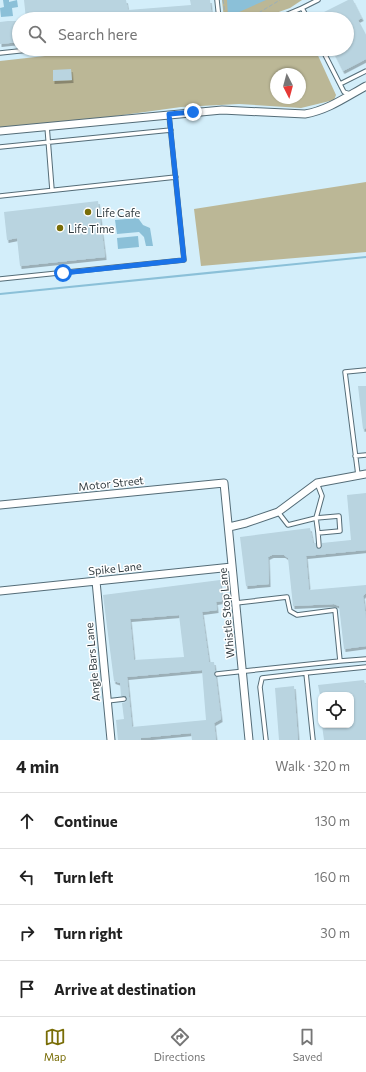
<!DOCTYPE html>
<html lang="en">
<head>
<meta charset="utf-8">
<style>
	body { margin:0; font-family:Commissioner,sans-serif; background:#f2f2f2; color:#222 }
	.controls { position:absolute; right:12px; bottom:12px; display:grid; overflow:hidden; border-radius:8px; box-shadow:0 1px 3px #0004 }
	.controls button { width:36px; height:36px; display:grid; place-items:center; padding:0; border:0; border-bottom:1px solid #e0e0e0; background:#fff; color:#222; font:20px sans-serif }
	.compass { position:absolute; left:270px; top:68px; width:36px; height:36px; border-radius:50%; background:#fff; box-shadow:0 1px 3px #0004; rotate:174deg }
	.stop { position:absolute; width:12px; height:12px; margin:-9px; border:3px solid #1a73e8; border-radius:50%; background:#fff }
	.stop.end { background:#1a73e8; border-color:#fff; box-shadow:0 1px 4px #0008 }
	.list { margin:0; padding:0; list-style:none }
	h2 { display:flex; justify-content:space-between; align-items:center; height:52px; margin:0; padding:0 16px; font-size:17px }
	h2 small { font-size:13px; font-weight:400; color:#767676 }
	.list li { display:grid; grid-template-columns:26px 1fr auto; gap:12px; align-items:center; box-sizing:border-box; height:56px; padding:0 16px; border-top:1px solid #e0e0e0 }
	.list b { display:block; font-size:15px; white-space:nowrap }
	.list em { font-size:13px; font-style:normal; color:#767676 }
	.icon { flex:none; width:22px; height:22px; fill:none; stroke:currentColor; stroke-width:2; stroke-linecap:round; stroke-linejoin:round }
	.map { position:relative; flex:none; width:366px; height:740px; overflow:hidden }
	.search { position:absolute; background:#fff; box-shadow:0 1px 3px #0004; left:12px; right:12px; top:12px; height:44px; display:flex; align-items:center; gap:10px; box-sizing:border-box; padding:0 14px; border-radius:22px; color:#767676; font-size:15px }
	.sheet { height:276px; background:#fff }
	nav { display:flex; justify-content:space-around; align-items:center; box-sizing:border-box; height:56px; border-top:1px solid #e0e0e0; background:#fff; font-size:11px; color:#767676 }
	nav a { display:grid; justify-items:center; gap:2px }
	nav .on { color:#796d07 }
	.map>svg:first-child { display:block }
	.green { fill:#bbb796; fill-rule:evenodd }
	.water { fill:#8bc0d8 }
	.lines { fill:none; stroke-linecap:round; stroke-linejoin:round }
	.stream { stroke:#8bc0d8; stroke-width:2 }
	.building { fill:#b9d4e0; fill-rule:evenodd; filter:url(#shadow) }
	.service-casing { stroke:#546c77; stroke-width:5.5 }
	.minor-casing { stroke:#546c77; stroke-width:9 }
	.path { stroke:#9aafb9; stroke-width:1; stroke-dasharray:4 2; stroke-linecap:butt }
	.service { stroke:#fff; stroke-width:3.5 }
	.minor { stroke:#fff; stroke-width:7 }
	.route { stroke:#1a73e8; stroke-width:5 }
	.poi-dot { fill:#796d07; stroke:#fff; stroke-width:1.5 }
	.labels { text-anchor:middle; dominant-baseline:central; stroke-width:3; stroke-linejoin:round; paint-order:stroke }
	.poi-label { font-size:11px; fill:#323d42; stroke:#fff; text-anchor:start }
	.street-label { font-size:11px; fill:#323d42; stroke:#fff }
</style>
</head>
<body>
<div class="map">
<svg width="366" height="740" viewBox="0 0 366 740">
	<defs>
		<filter id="shadow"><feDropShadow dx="1.5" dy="3" stdDeviation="0" flood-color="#0004"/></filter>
	</defs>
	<rect width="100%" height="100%" fill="#d3eefa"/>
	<path class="green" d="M222 0H302L290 8 259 19H224Z
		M108 49H315L336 95 334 100 301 108 239 104 181 107 0 132V61ZM276 74H300V98H276Z
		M366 182V252L201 266 194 209Z"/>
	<path class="water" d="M1 0H9V2L17 0 18 7 12 8 13 16 1 17 0 8 4 7 3 0Z
		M227 0H266L228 17Z
		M138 218 143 225 150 228 153 246H146L144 237 139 232 117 234 115 220Z
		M138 236 139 247 118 249 117 238Z"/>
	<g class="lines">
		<path class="stream" d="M0 294 366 257"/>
	</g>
	<path class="building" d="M24 0H126L128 10 191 5 190 0H210L212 19H26Z
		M348 0H353L362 18 358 20 366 35V59L343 71 333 51 338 49H347V19H320L318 15Z
		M8 21H19V42L0 44V22Z
		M71 69 72 80 53 81V70Z
		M98 201 105 257 20 266 17 238 7 240 4 212Z
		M358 386H366V428L363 429Z
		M366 493V550L306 556 309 590 366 585V593L363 596 366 618V646L344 649 339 606 334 604 293 606 288 558 284 555H272L268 557 269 584 246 586 240 537 310 528 313 543H316L318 549 322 548V543L351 540 347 495Z
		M220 580 222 601 216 602 217 610 202 612 209 662H214L221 719 214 723 216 740H192L191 733 141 738V740H118L116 720 124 719 122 703 126 702 127 699 126 696H121L120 683 114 681 103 595ZM179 615 184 657 134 660 130 619ZM202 670 206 720 132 727 127 677Z
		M364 680 366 688V740H324L322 725H351V695H320L318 685Z
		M294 686 298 740H279L275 688Z"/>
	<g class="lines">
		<g class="service-casing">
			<path id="service" d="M217 0 219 19
				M276 19 302 8
				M308 19 302 8 318 0
				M322 49 344 92 350 94
				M0 53 38 49
				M340 84 366 71
				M47 126 52 190
				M0 147 171 130
				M0 196 176 177
				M0 279 184 260 169 115
				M355 456 366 455
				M358 475 345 372 366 370
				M278 512 288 525 316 518 318 533 340 531 339 516 316 518 322 496 317 483
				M318 533 319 546
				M340 661 366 659
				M217 674 340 661 335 610 297 615 290 611 287 597 236 603
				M107 701 124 699
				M266 740 260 687 262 678 306 673
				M313 740 306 673 366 667"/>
		</g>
		<g class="minor-casing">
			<path id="minor" d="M0 131 222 110 305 114C328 110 346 97 366 86
				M0 505 224 483 249 740
				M229 527 246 523 278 512 317 483 366 474
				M96 581 111 740
				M0 591 232 567"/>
		</g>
		<path class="path" d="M223 0 226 19
			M242 19 255 15 280 0"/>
		<use href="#service" class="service"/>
		<use href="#minor" class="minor"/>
	</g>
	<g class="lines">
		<path class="route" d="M63 273 184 260 169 114 193 112"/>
	</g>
	<g class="poi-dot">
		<circle cx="88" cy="212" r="4"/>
		<circle cx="60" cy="228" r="4"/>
	</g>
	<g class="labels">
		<g class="poi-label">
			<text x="96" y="212">Life Cafe</text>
			<text x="68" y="228">Life Time</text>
		</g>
		<g class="street-label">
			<text transform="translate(111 483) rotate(-6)">Motor Street</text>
			<text transform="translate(115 568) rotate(-6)">Spike Lane</text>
			<text transform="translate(226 613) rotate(-95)">Whistle Stop Lane</text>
			<text transform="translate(92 662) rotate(-95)">Angle Bars Lane</text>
		</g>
	</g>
</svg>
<div class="controls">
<button><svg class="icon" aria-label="locate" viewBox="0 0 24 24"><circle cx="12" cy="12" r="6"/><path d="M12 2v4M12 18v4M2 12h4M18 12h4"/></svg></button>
</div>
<svg class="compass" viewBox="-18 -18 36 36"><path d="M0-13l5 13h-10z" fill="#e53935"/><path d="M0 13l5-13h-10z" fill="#767676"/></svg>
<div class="stop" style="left:63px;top:273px"></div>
<div class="stop end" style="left:193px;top:112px"></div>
<div class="search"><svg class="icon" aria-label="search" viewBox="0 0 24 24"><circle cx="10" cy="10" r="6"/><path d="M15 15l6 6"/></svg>Search here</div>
</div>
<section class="sheet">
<h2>4 min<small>Walk · 320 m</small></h2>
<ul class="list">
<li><svg class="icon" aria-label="ahead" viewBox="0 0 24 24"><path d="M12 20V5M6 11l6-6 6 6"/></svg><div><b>Continue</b></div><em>130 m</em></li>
<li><svg class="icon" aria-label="left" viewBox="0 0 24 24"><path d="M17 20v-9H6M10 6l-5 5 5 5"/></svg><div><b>Turn left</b></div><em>160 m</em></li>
<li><svg class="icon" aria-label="right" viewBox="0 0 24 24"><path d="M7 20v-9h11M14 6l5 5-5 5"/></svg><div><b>Turn right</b></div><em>30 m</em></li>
<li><svg class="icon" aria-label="arrive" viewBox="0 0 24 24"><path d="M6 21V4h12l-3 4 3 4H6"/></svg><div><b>Arrive at destination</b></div></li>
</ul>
</section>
<nav>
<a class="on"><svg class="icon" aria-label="map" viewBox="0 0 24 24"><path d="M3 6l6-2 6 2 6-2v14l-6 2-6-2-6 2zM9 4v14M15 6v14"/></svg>Map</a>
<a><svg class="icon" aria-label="directions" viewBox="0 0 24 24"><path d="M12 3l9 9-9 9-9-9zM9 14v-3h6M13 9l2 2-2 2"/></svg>Directions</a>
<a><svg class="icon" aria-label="saved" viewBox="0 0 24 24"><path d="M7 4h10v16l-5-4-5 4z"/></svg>Saved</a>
</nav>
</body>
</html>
